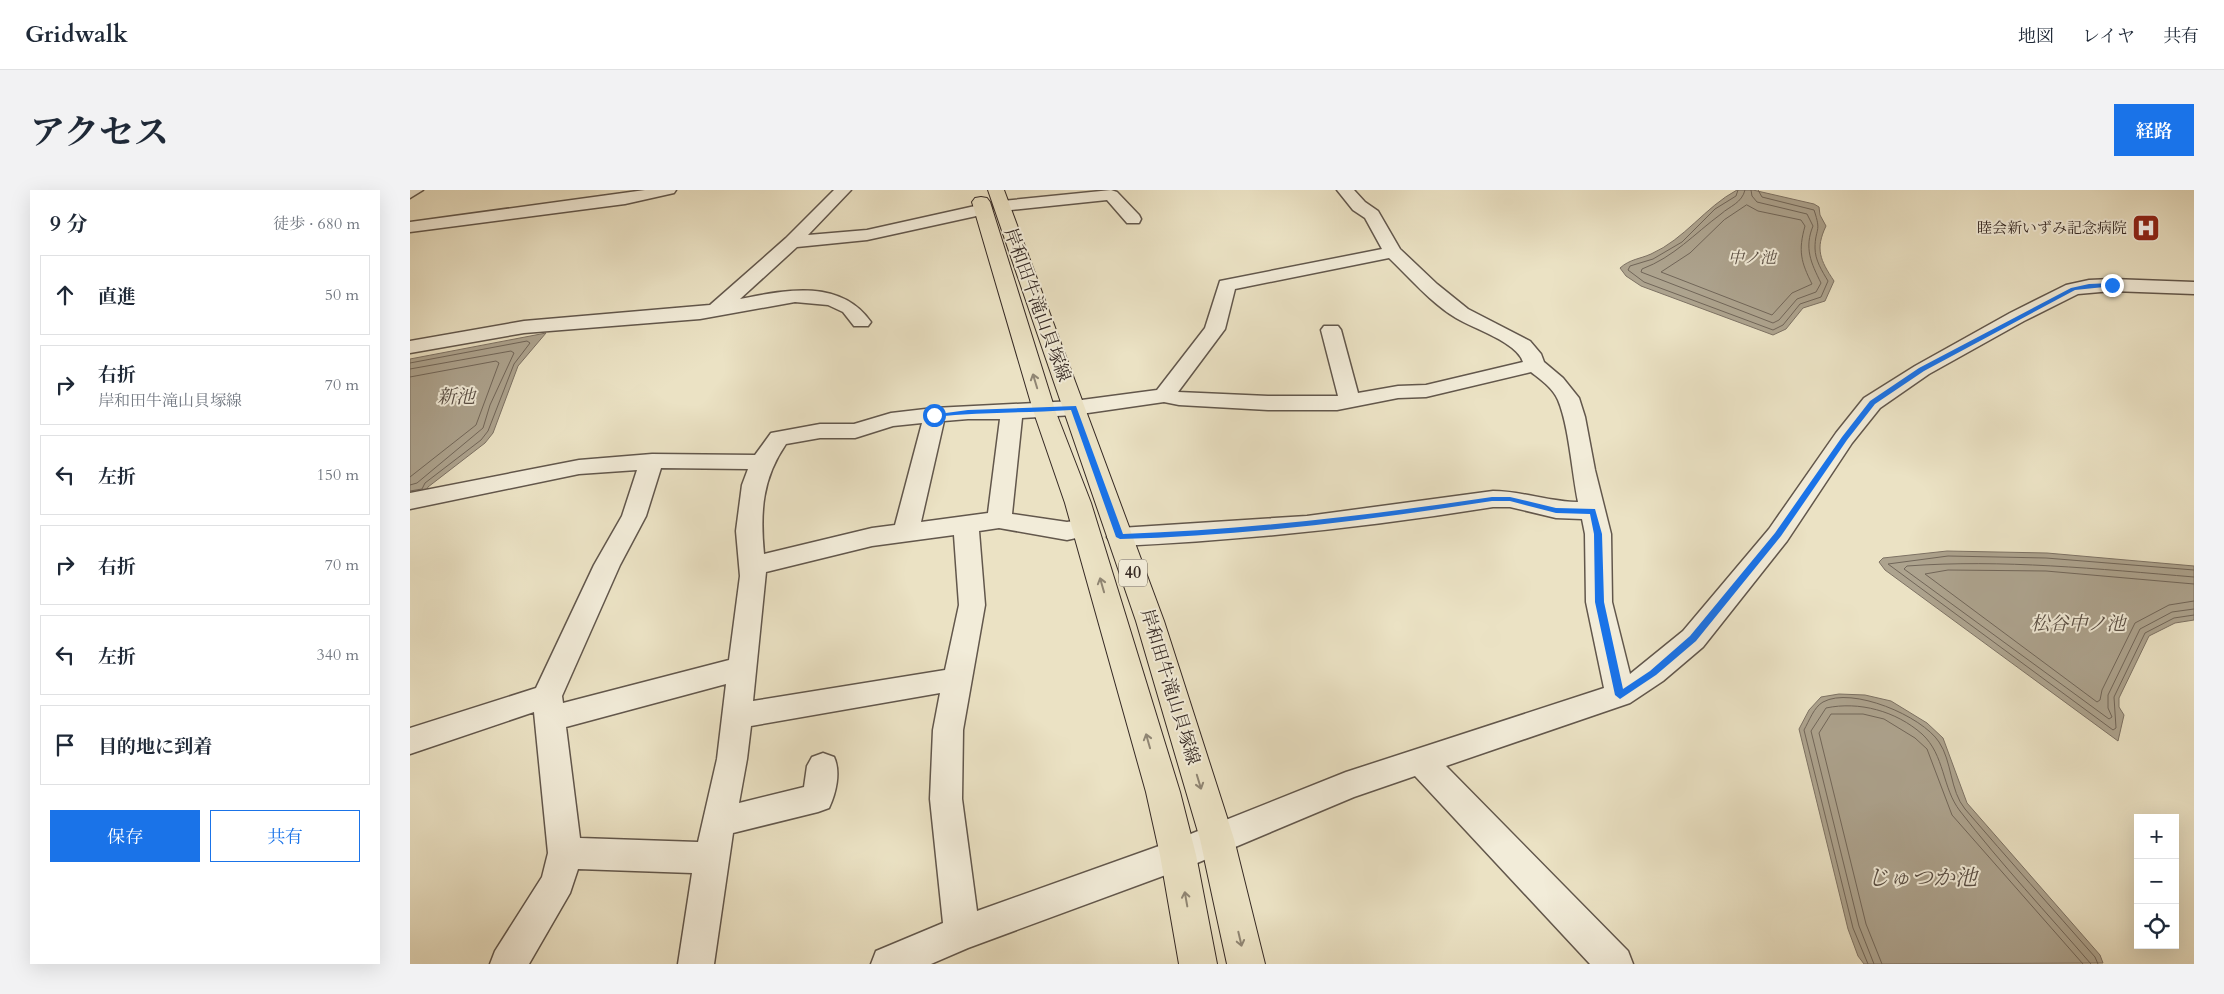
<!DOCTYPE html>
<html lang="ja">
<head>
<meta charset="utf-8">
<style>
	body { margin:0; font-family:Cardo,"Noto Serif JP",serif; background:#f2f2f3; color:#1f2937 }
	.controls { position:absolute; right:15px; bottom:15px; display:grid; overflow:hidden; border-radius:0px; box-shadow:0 5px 20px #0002 }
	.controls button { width:45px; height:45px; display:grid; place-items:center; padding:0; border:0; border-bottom:1px solid #e0e1e3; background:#fff; color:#1f2937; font:25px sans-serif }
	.stop { position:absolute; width:15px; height:15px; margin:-11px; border:4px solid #1a73e8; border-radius:50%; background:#fff }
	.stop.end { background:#1a73e8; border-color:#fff; box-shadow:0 1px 5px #0008 }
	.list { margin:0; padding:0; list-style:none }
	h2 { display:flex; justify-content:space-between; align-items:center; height:65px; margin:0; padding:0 20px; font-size:21px }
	h2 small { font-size:16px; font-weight:400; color:#747a83 }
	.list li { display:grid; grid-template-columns:32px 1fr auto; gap:15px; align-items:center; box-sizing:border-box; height:80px; margin:0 10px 10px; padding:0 10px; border:1px solid #e0e1e3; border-radius:0px }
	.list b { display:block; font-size:19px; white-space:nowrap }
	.list p { margin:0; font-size:16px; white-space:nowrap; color:#747a83 }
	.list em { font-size:16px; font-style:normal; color:#747a83 }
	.actions { display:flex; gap:10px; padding:15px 20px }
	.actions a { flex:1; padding:11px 0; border:1px solid #1a73e8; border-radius:0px; text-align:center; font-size:18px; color:#1a73e8 }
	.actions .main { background:#1a73e8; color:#fff }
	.icon { flex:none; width:28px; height:28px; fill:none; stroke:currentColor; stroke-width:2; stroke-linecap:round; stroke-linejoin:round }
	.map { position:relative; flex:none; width:1784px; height:774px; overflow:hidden; border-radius:0px }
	header { display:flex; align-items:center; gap:30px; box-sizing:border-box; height:70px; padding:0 25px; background:#fff; border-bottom:1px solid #e0e1e3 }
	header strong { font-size:24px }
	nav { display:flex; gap:28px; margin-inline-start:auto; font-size:18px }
	.intro { display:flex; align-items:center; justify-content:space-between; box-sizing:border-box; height:120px; padding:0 30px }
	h1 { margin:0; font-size:35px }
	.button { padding:12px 22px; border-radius:0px; background:#1a73e8; color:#fff; font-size:18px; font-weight:700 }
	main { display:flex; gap:30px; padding:0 30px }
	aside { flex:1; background:#fff; border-radius:0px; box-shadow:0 5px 20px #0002 }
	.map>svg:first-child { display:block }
	.water { fill:#ada38e; stroke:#7d7264 }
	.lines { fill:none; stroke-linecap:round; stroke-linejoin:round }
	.shore { stroke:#716659; stroke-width:1 }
	.street-casing { stroke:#62574c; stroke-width:3 }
	.primary-casing { stroke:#352924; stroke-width:2 }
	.street { fill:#f2ecd9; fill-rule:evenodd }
	.primary { fill:#ebe2c4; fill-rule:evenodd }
	.oneway { stroke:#908674 }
	.route { fill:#1a73e8 }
	.labels { text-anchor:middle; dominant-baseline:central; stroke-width:4; stroke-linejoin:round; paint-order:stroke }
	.far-poi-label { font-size:15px; fill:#352924; stroke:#f2ecd9; text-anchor:end }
	.far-water-label { font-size:16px; font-style:italic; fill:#594e44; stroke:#f2ecd9 }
	.shield { fill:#f2ecd9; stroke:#6e645a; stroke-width:1 }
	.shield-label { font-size:16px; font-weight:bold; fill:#352924 }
	.street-label { font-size:18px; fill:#352924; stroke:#f2ecd9 }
	.water-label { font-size:19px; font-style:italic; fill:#594e44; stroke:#f2ecd9 }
	.near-water-label { font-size:22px; font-style:italic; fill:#594e44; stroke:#f2ecd9 }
</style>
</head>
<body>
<header>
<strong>Gridwalk</strong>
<nav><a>地図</a><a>レイヤ</a><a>共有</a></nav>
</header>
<div class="intro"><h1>アクセス</h1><a class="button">経路</a></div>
<main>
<aside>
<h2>9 分<small>徒歩 · 680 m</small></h2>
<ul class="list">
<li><svg class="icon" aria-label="ahead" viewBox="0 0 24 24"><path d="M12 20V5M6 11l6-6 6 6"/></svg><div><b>直進</b></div><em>50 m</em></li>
<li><svg class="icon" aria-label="right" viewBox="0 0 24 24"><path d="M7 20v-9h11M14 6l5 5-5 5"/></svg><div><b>右折</b><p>岸和田牛滝山貝塚線</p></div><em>70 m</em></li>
<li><svg class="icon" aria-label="left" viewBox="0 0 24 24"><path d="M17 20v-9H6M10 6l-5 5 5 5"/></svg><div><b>左折</b></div><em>150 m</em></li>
<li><svg class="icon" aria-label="right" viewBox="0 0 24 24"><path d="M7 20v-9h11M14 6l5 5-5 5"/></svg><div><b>右折</b></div><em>70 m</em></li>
<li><svg class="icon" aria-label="left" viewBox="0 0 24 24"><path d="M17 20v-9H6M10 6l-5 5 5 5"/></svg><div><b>左折</b></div><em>340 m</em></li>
<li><svg class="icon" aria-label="arrive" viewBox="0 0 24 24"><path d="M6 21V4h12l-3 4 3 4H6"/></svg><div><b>目的地に到着</b></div></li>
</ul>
<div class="actions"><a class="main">保存</a><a>共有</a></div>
</aside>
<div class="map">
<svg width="1784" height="774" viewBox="0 0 1784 774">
	<rect width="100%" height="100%" fill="#ebe2c4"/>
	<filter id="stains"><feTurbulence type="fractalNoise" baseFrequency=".004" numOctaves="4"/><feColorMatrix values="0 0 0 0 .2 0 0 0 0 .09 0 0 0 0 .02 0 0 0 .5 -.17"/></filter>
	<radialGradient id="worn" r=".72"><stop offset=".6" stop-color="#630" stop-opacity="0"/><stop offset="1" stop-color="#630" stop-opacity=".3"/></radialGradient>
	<path class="water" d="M1327 0H1343L1404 14 1409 17 1410 25 1416 36C1405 59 1410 70 1424 91L1415 111 1393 118 1376 139 1363 145 1231 96 1216 86 1210 78C1220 69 1230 69 1241 64 1275 49 1295 17 1327 0Z
		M136 143 108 176 83 243 75 253 18 297 15 303 0 307V169Z
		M1537 361 1637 363 1784 376V430L1765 433 1739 446 1709 508V517L1714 525 1708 551 1475 380 1469 372 1473 368Z
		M1429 504 1455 505 1481 511 1517 533 1533 548 1557 613 1690 765 1693 773 1454 774 1448 766 1438 739 1389 539 1399 520 1411 507Z"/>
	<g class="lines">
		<path class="shore" d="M1328 0 1326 6 1305 19 1272 52 1243 69 1220 76 1218 80 1234 92 1363 140 1373 135 1390 114 1411 107 1418 91C1412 81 1405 70 1405 58 1405 38 1412 43 1404 20L1352 7 1348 0
			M1335 0C1332 13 1320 16 1311 24 1284 44 1264 67 1232 79L1231 82 1363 133 1369 130 1387 109 1406 102 1411 93C1401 73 1394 58 1403 36L1397 24 1347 12 1342 6 1341 0
			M1337 15 1348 21 1391 30 1395 36C1388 61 1391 72 1402 94L1382 103 1362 125 1251 82 1280 63 1314 30Z
			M0 173 117 151 120 153 104 174 78 241 71 250 15 293 12 299 0 301
			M0 179 101 161 104 163 80 215 73 238 7 293 0 295
			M0 187 86 171 89 173 66 235 0 287
			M1784 380 1636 368 1538 366 1478 374 1703 540 1706 538 1704 507 1735 443 1764 428 1784 425
			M1784 387C1688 379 1593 369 1497 376L1494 379 1699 529 1702 527 1698 518V505L1730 439 1762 422 1784 419
			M1784 394 1636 381 1538 380 1515 384 1687 512 1690 510 1692 500 1725 433 1759 415 1784 411
			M1458 774 1443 738 1394 540C1399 531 1404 517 1413 512 1442 496 1512 526 1529 552 1542 571 1540 601 1555 619 1598 669 1642 718 1685 767L1688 774
			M1464 774 1449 736 1401 541 1416 518C1449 511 1486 521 1512 544 1535 565 1532 598 1550 621 1591 674 1637 723 1681 774
			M1472 774 1456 734 1409 543 1421 524H1453L1474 529 1505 548 1517 559 1542 625 1673 774"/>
		<g class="street-casing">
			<path id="street" d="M0 0H13L0 8Z
				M235 0H266L264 3 215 14 0 42V32Z
				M424 0H441L398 45 457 40 574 14 580 15 582 19 580 23 457 50 387 57 330 109C375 100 430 88 461 132L458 136H444L433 122 418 115 385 112 290 129 114 143 0 163V151L114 131 300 115 376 48Z
				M701 0 707 2 729 25 731 29 729 33H717L697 10 592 21 586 20 584 16 586 12 592 11Z
				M927 0H944L955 12 968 21 990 59 1027 94 1058 119 1120 151 1131 164 1134 172 1153 188 1169 208 1175 227 1185 280 1201 344 1202 412 1220 484 1273 441 1359 339 1426 243 1454 208 1505 176 1600 123 1656 95 1679 90 1702 89 1784 92V104L1702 101 1668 104 1614 131 1519 184 1470 218 1442 253 1377 351 1293 457 1253 491 1220 513 1036 576 1218 761 1223 774H1180L1005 586 944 607 780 676 558 758 521 774H461L466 761 533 733 520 609 523 540 530 503 341 536 337 569 329 613 394 597 397 576 402 567 413 563 424 567C431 582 426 603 419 618L408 622 323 643 304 774H268L282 683 168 679 160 703 119 774H80L85 761 132 687 138 663 124 522 0 564V538L126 498 184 375 212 326 227 280 169 284 0 319V303L169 270 242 264 345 265 361 243 410 234H444L481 223 524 218 664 211 747 200 795 138 810 91 972 59 955 28 943 20ZM979 68C1000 88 1021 113 1046 128 1064 139 1107 152 1113 172L1016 195 988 196 948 203 931 140 928 136H914L911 140 928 206H858L768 202 815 139 825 99ZM1121 182C1131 190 1143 198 1148 210 1159 236 1162 283 1168 312 1139 312 1112 301 1083 301L897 326 710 338 701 341 697 347 701 353 710 356C835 350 959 337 1083 317H1100L1146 328 1172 329 1175 344 1176 412 1194 498 936 582 763 651 567 721 552 609 553 540 575 415 569 341 589 338 657 350 684 344 687 338 684 332 675 329 657 332 602 324 612 228 664 225 754 212 769 215 858 220H927L988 208 1016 207ZM558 229H590L578 323 511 332 534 231ZM512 233 485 335 462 338 354 364C350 322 352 289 376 254L410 248H445L483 236ZM251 278 338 279 332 295 326 341 330 386 319 470 153 513 152 506 210 375 236 326ZM544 345 549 415 535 480 343 511 356 382 462 356ZM316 494 307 569 288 652 170 648 156 537Z"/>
		</g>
		<g class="primary-casing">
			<path id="primary" d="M578 0H594L754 431 824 649 855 774H817L790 649 726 431Z
				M571 7 577 8 580 12 645 220 681 313 770 602 786 665 807 774H769L750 665 736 602 655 313 623 220 562 12 565 8Z"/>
		</g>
		<use href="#street" class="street"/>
		<use href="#primary" class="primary"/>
	</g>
	<defs><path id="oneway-shaft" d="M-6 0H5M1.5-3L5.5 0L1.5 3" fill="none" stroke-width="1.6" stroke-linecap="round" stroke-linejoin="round" transform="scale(1.25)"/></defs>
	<g class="oneway">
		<use href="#oneway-shaft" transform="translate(625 191) rotate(-107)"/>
		<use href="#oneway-shaft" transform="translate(692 395) rotate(-106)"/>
		<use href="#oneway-shaft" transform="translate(738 551) rotate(-106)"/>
		<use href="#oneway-shaft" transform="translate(789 592) rotate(73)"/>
		<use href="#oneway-shaft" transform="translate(776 709) rotate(-100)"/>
		<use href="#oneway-shaft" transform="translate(830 749) rotate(77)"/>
	</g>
	<path class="route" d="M1702 93 1704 96 1665 100 1514 181 1465 214 1437 250 1371 346 1286 451 1246 485 1210 509 1205 505 1185 412 1184 344 1180 324 1146 323 1100 311H1082C959 330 835 346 710 349L706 347 661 220C616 223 570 222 524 227L521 225 558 220 666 216 713 344C837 340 960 325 1082 307H1100L1146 318 1185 319 1192 344 1194 412 1213 499 1240 481 1280 446 1365 343 1432 247 1460 211 1509 178 1661 98 1679 94Z"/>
	<defs>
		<g id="hospital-square" transform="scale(1.4375)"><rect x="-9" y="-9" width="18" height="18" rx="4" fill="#8f2418" stroke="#f2ecd9"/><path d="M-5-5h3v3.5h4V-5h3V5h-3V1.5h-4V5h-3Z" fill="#fff"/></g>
	</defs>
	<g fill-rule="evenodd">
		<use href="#hospital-square" x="1736" y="38"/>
	</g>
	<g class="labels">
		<g class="far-poi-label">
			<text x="1717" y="38">睦会新いずみ記念病院</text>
		</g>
		<g class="far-water-label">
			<text x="1342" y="68">中ノ池</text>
		</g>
		<rect class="shield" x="709" y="369.5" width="28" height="27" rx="4"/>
		<g class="shield-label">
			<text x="723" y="383">40</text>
		</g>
		<g class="street-label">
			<text transform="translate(627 115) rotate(70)">岸和田牛滝山貝塚線</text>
			<text transform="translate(760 497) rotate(73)">岸和田牛滝山貝塚線</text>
		</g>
		<g class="water-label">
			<text x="46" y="207">新池</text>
			<text x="1668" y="434">松谷中ノ池</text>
		</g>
		<g class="near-water-label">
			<text x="1512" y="688">じゅつか池</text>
		</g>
	</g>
	<rect width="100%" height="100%" filter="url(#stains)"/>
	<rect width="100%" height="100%" fill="url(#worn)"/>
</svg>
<div class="controls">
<button>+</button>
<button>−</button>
<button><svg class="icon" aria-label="locate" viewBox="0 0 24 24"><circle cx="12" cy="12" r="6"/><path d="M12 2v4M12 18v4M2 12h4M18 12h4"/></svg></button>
</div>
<div class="stop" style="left:524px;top:225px"></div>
<div class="stop end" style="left:1702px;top:95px"></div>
</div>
</main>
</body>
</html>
